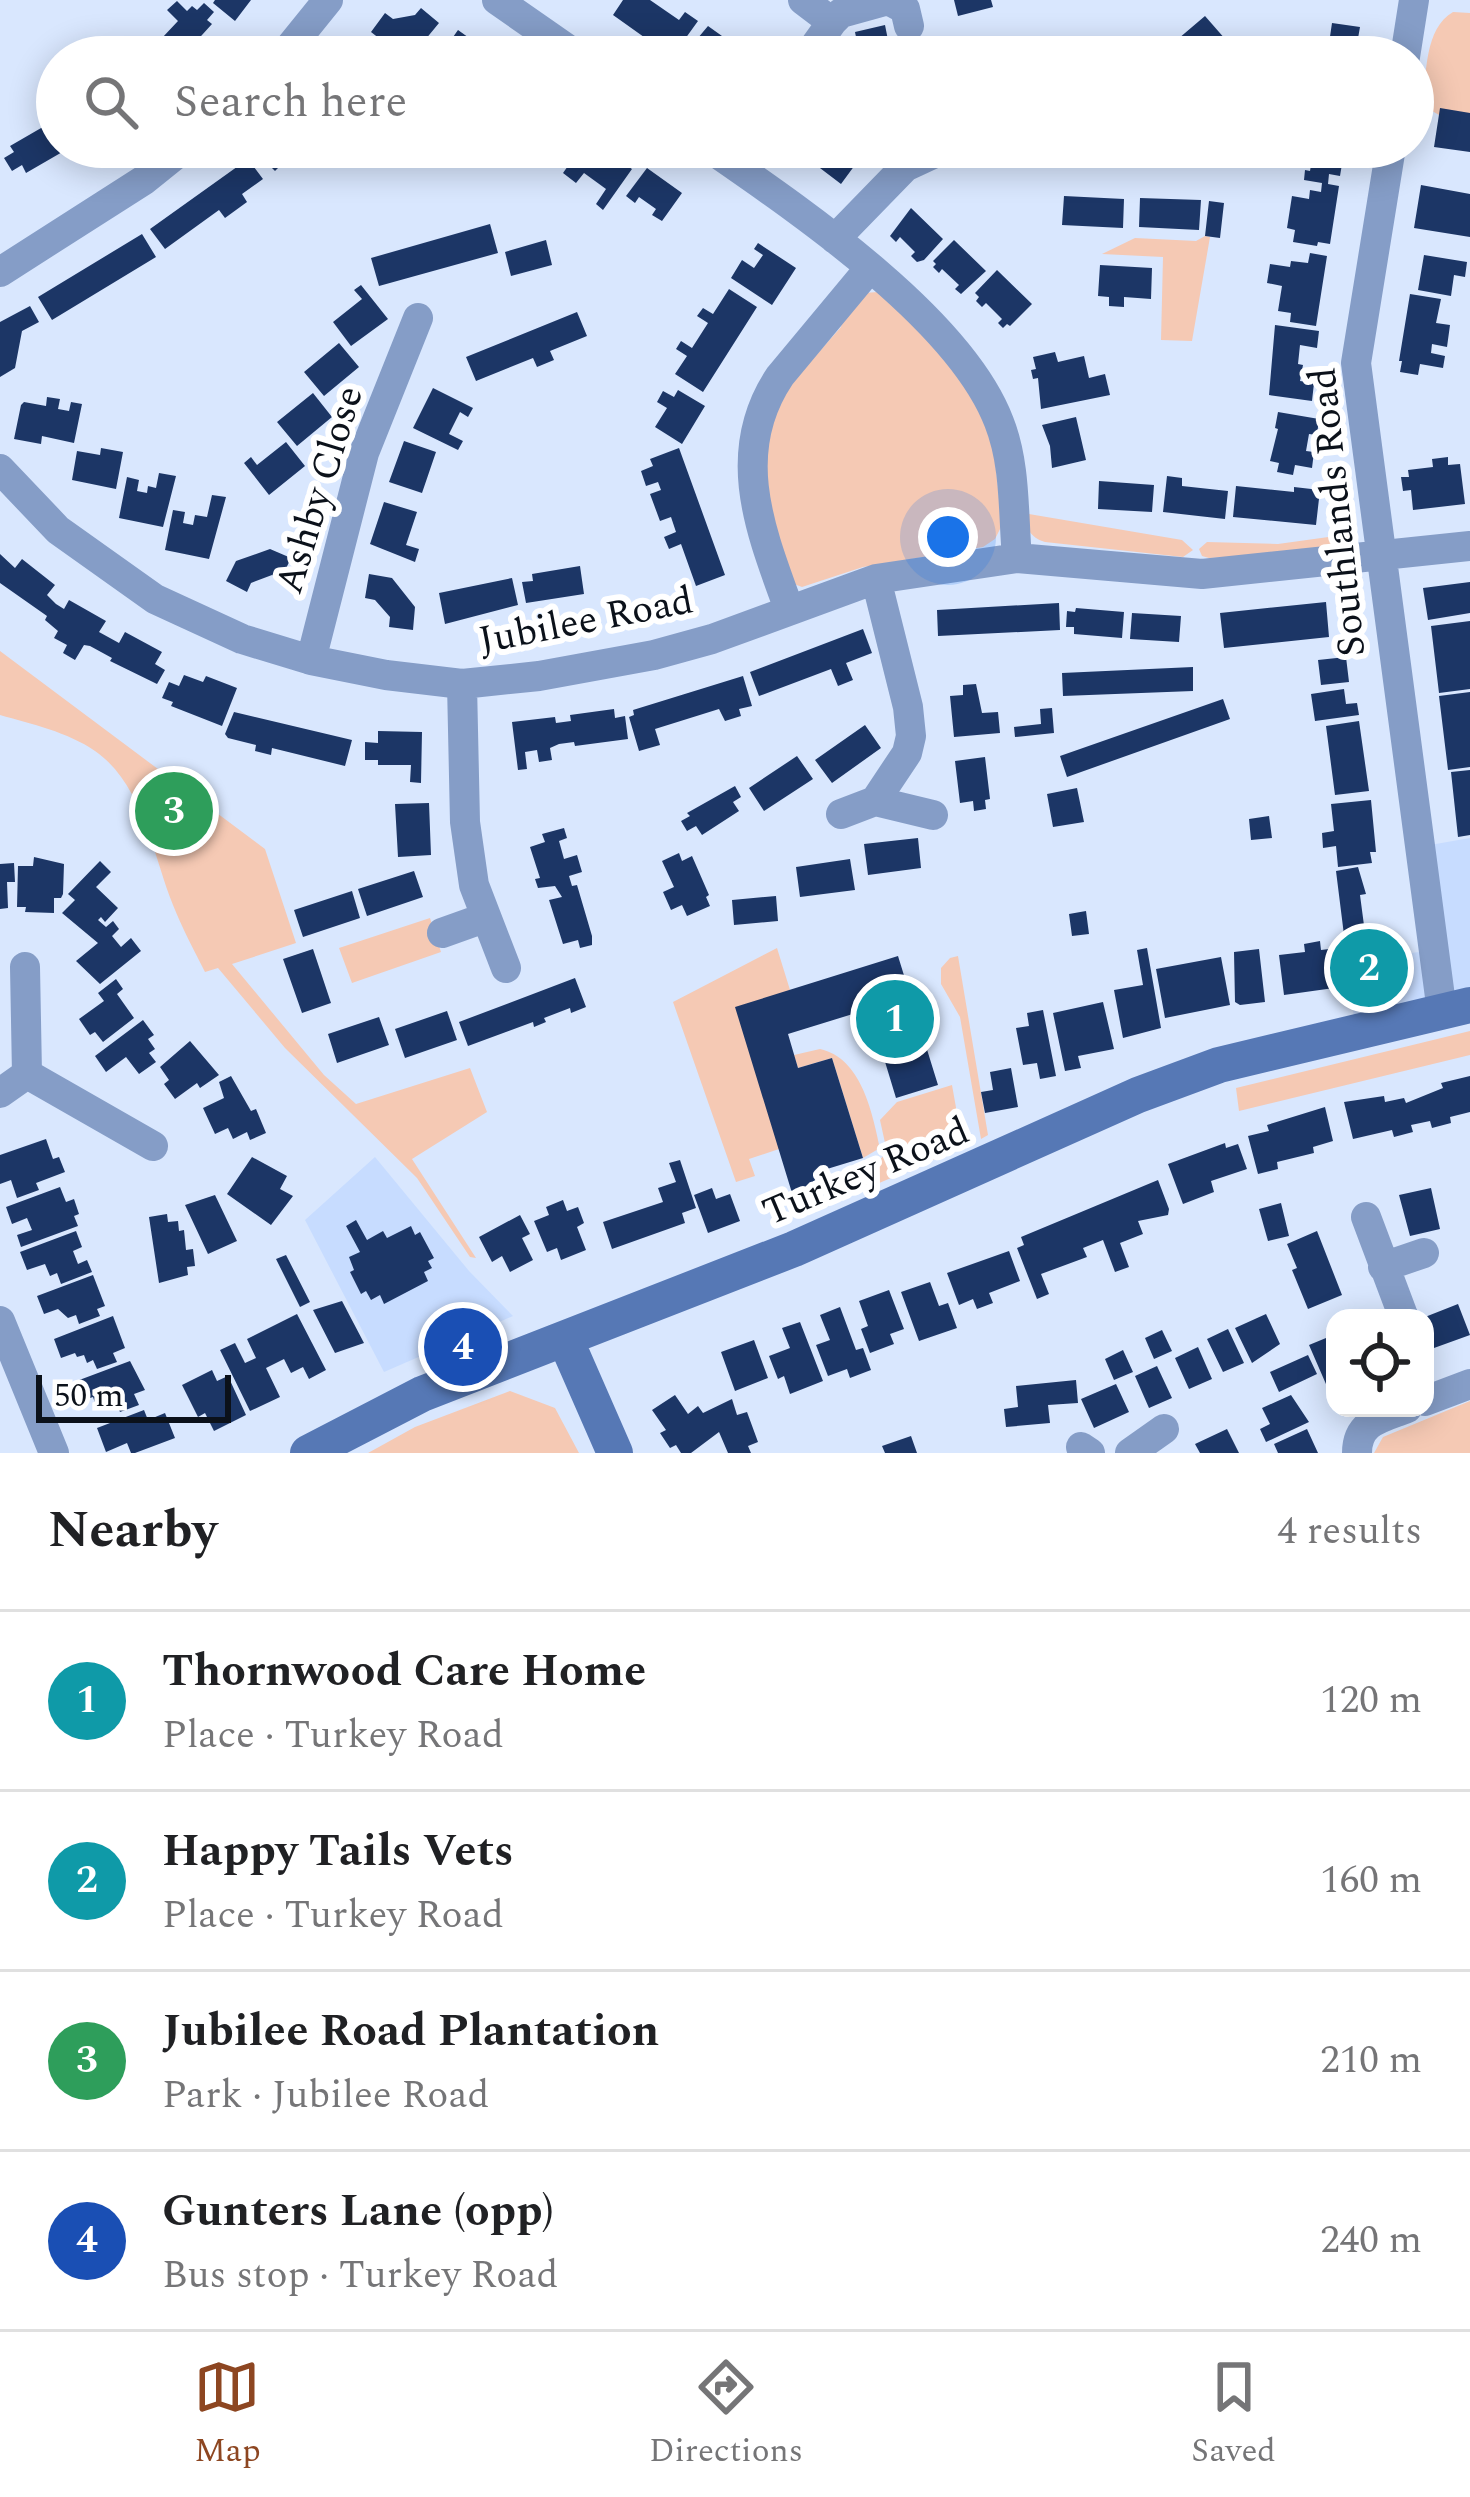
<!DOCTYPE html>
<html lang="en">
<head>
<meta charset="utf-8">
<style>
	body { margin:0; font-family:Spectral,serif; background:#f6f6f6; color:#202124 }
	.controls { position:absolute; right:36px; bottom:36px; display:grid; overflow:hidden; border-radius:24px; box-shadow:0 6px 30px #0003 }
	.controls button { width:108px; height:108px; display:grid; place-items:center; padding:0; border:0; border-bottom:3px solid #e0e0e0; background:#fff; color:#202124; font:60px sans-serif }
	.scale { position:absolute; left:36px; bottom:30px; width:195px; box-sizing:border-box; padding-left:12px; border:6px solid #0b111a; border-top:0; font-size:33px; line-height:42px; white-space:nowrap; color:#0b111a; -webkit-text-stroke:9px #fff; paint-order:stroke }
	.you { position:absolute; left:948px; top:537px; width:42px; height:42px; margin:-30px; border:9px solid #fff; border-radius:50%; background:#1a73e8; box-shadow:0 0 0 18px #1a73e833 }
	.badge { display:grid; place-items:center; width:78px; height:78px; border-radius:50%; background:#8d4621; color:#fff; font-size:39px; font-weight:700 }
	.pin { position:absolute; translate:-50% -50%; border:6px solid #fff; box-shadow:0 3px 12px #0006 }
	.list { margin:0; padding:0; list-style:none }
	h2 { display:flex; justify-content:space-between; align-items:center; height:156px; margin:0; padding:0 48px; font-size:51px }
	h2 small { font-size:39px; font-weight:400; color:#757577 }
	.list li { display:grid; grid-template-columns:78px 1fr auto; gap:36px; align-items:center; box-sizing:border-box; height:180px; padding:0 48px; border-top:3px solid #e0e0e0 }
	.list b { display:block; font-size:45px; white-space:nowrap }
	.list p { margin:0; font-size:39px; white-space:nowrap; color:#757577 }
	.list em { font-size:39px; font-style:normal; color:#757577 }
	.icon { flex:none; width:66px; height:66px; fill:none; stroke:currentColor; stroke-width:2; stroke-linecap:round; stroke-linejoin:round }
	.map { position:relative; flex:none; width:1470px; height:1453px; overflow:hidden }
	.search { position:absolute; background:#fff; box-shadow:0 6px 30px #0003; left:36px; right:36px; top:36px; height:132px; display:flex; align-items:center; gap:30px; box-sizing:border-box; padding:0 42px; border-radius:66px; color:#757577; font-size:45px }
	.sheet { height:876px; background:#fff }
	nav { display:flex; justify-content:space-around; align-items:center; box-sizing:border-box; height:168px; border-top:3px solid #e0e0e0; background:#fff; font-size:33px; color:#757577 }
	nav a { display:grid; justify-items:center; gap:6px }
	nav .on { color:#8d4621 }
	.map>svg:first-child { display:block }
	.built { fill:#c7dcff }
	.green { fill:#f5c9b4 }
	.building { fill:#1c3666 }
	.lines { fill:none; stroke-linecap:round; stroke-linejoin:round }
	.street { stroke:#859dc7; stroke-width:30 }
	.secondary { stroke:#5678b5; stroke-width:36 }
	.labels { text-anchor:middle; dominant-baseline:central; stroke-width:12; stroke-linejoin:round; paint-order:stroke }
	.street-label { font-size:39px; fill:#0b111a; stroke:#fff }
</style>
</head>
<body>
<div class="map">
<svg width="1470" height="1453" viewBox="0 0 1470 1453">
	<rect width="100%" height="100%" fill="#d9e7fe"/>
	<path class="built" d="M1470 838V991L1354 1018 1347 961 1443 949 1430 845Z
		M375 1157 469 1271 513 1316 384 1372 305 1220Z"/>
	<path class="green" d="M1453 12 1470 13V113L1439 115 1422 105C1427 74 1424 29 1453 12Z
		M1205 236 1210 237 1192 341 1161 340 1163 257 1102 254 1135 238 1196 241Z
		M878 292 951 360 992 433 1002 525 995 539 983 547 863 567 802 587 786 581 766 504 765 425 795 379 841 327 844 310 864 293Z
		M1023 513 1182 540 1193 550 1183 557 1045 542C1029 537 1027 528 1023 513Z
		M1350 534 1342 544 1280 555 1209 558 1202 556 1199 549 1207 542 1278 544Z
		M0 651 265 849 296 943 232 964 324 1075 356 1104 470 1068 487 1112 412 1159 476 1258 470 1257 417 1178 285 1048 218 968 205 972C194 950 182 928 173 905 153 855 143 784 95 751 68 732 31 724 0 715Z
		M430 918 441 952 352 983 339 948Z
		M777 948 790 990 779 1149 749 1159 755 1176 736 1182 673 1002Z
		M958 956 988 1135 981 1139 960 1017 941 984V968L950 958Z
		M1470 1031V1055L1239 1111 1236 1088Z
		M820 1049C861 1058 872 1111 880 1148L863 1158 832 1058 798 1068 794 1055Z
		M952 1085 963 1147 842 1199 834 1177 876 1164 887 1152 880 1120 897 1102Z
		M510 1391 555 1408 579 1453H368L415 1427Z
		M1470 1401V1453H1374L1383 1437Z"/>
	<path class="building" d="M215 0H251L235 21 213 3Z
		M623 0H650L679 20 685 12 698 21 672 57 613 15Z
		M954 0H991L993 7 958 16Z
		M177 1 187 11 192 6 197 10 204 3 214 12 207 20 212 24 182 57 162 38 178 21 167 10Z
		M421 8 439 23 425 40 389 46 371 32 385 13 393 19 415 15Z
		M1205 16 1226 40 1206 57H1171L1165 50Z
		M1332 23 1360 27 1357 44 1363 45 1362 57H1327Z
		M885 25 889 45 859 52 855 32Z
		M708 26 722 36 712 57H682Z
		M458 30 479 45 497 57H439Z
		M1093 36 1096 50 1134 43 1136 57H1068L1086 51 1084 38Z
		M1440 108 1470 113V152L1434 147Z
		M48 124 51 130 57 126V147L64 151 26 173 22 165 12 171 4 158 14 152 10 146Z
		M262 147H299L275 171 256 152Z
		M548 147H601L632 169 603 210 596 204 606 189 584 173 576 183 563 173 570 163 560 157 556 163 551 159 547 165 539 160Z
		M830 147 866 150 841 184 816 165Z
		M1314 147 1344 152 1340 176 1329 174 1328 184 1339 186 1330 244 1318 242 1317 246 1293 242 1295 230 1287 228 1292 196 1309 199 1310 190 1321 192 1322 183 1304 180 1305 170 1310 171Z
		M248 159 263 179 242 194 247 202 225 218 219 210 165 249 150 229Z
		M647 168 682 193 662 221 652 215 656 209 639 197 635 203 626 196Z
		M1421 185 1470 194V237L1414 228Z
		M1064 196 1124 199 1123 228 1062 225Z
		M1140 198 1201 200 1199 230 1139 227Z
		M1209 201 1224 203 1220 238 1205 236Z
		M911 208 943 239 924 260 917 262 911 256 915 252 900 237 896 242 890 236Z
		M490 224 498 253 379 286 371 258Z
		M142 234 156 257 52 320 38 297Z
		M546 240 552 265 511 276 505 252Z
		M954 240 986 271 961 294 955 289 959 285 942 269 939 273 933 267 936 264 933 261Z
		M758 243 796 268 772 305 731 278 742 260 754 268 763 255 754 249Z
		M1310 253 1327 256 1316 326 1290 322 1291 313 1278 311 1282 286 1267 283 1270 264 1290 267 1291 261 1308 263Z
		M1424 255 1467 262 1465 277 1454 275 1451 296 1418 290Z
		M1100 265 1152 268 1151 299 1124 297V307L1109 306V297L1098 296Z
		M997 270 1032 304 1010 326 1007 324 1003 328 998 323 1002 319 986 303 982 307 976 301 979 297 975 293Z
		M361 285 388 319 351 346 333 322 362 299 354 290Z
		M729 289 757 307 703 392 675 374 687 356 676 349 681 341 692 348 708 323 697 316 703 308 713 314Z
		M1410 294 1441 299 1436 323 1450 325 1447 347 1432 344 1431 353 1445 356 1443 368 1420 364 1418 375 1400 372 1402 361H1399Z
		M30 306 39 322 22 331 15 368 0 377V322Z
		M577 312 587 336 550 351 554 360 537 367 533 358 476 381 466 357Z
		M1275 325 1319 331 1317 348 1300 345 1298 364 1303 365 1300 381 1314 383 1312 401 1269 395Z
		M339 343 359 367 324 396 304 372Z
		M1055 352 1058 362 1084 356 1089 378 1105 374 1110 395 1041 409 1038 378 1033 379 1031 370 1036 369 1033 357Z
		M433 388 473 408 468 417 460 412 449 434 463 441 458 450 413 428Z
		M678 390 705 406 682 444 655 427 667 408 657 402 663 391 674 397Z
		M313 393 332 417 297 446 277 422Z
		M47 397 60 399 58 409 69 411 71 402 82 404 74 443 42 436 41 444 14 439 21 405 24 402 46 406Z
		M1278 412 1319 419 1317 435 1309 434 1306 451 1314 452 1312 468 1295 465 1293 475 1277 472 1279 463 1270 461 1278 429 1275 428Z
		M1076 417 1086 460 1052 468 1050 446 1042 425Z
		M404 441 436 452 422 493 389 482Z
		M286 442 305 466 269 495 244 463 251 457 257 465Z
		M101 448 123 452 116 489 72 480 77 451 100 455Z
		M679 448 725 575 696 586 681 544 669 549 664 537 676 532 671 517 660 521 650 494 661 490 658 482 646 486 641 471 653 466 650 459Z
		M1448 457V465L1460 464 1465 504 1413 510 1411 490 1403 491 1401 477H1409L1408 470 1433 467 1432 459Z
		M159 473 176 476 163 527 119 518 127 477 139 480 137 491 147 493 148 486 156 488Z
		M1167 476 1182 478V486L1228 491 1225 519 1163 512Z
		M1099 481 1154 485 1152 512 1098 509Z
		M1236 486 1294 492V487L1320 490 1316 525 1233 517Z
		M212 495 226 497 209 559 165 550 173 510 185 512 183 523 193 525 195 515 207 517Z
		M384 502 417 512 406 545 419 549 415 562 370 544Z
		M270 549 291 558 281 579 272 575 251 583 247 592 226 581 236 561Z
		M0 554 15 568 22 559 55 585 47 595 56 604 64 609 69 600 106 621 99 632 119 643 125 632 162 652 155 664 165 670 157 684 110 661 112 658 90 646 84 645 75 660 63 653 67 645 54 638 58 631 45 620 47 616 0 583Z
		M580 566 584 594 526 603 522 582 533 581 532 574Z
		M369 574 392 578 415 607 413 630 389 627 390 617 375 600 365 598Z
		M512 578 518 605 445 624 439 593Z
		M1470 582V613L1428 620 1423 588Z
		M1326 602 1329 637 1224 648 1220 613Z
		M1059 603 1060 630 938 636 937 610Z
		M1076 608 1124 612 1122 638 1074 634V627H1066L1067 611 1075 612Z
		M1132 613 1181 616 1179 642 1130 639Z
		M1470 621V689L1439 693 1431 626Z
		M863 629 872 653 846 663 853 680 838 686 831 669 759 696 750 672Z
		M1346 657 1349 682 1321 685 1318 660Z
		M1193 667V691L1063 696 1062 673Z
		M184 675 203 682 206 676 237 688 222 726 171 706 173 702 162 698 169 682 179 686Z
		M743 676 752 706 739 709 741 716 725 721 719 709 655 729 660 745 639 751 629 717 634 715 633 710Z
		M976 684 982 713 998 712 1000 733 954 737 950 696 963 695V685Z
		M1344 689 1346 704 1357 703 1359 715 1315 721 1311 694Z
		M1470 692V767L1448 770 1439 696Z
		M1223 699 1230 719 1067 777 1060 756Z
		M1052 708 1054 733 1015 737 1014 727 1041 724 1040 709Z
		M614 709 615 718 625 716 628 739 575 746 574 742 559 744 550 748 552 760 539 762 537 750 525 752 527 769 518 770 512 722 555 717 556 723 571 721 570 715Z
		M234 712 352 740 345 766 272 748 271 755 255 751 256 745 228 738 225 734Z
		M1359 721 1369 791 1335 795 1326 726Z
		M865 725 881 748 832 783 815 760Z
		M378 731 422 732 421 783 410 782 411 765H378V760H365V742L378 743Z
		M797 756 813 779 764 811 749 788Z
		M985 757 990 799 985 800 986 809 974 811 973 801 960 803 955 761Z
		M1470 770V835L1458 837 1451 772Z
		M735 786 741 797 733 802 739 811 702 835 696 826 687 831 681 821 690 816 687 813Z
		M1077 788 1084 822 1053 827 1047 794Z
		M1371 800 1376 852H1370L1372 863 1338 867 1336 846 1323 848 1322 833 1334 831 1331 804Z
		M429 803 431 855 398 857 395 804Z
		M1269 816 1272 838 1251 840 1249 819Z
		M564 828 567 838 559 841 564 859 577 855 582 872 569 876 572 886 577 885 592 936V945L580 948 578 940 563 944 549 900 562 897 555 886 538 888 535 879 540 878 530 847 545 842 542 834Z
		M918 838 921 868 868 875 864 844Z
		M679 853 682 861 692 856 709 895 706 897 710 906 687 916 682 905 671 910 663 892 674 887 662 861Z
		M34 857 64 864 63 894 61 898H54V913L25 912 26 907H17L18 866H33Z
		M850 859 855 890 800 897 796 867Z
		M100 861 111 872 96 887 118 908 105 922 101 917 98 920 106 927 113 921 119 929 112 936 121 947 131 938 141 951 100 984 76 961 98 943 62 913 75 900 68 894Z
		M14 863 15 882H7L8 908 0 909V864Z
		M1358 867 1366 894 1360 895 1365 933 1384 931 1390 974 1337 978 1334 953 1346 951 1336 871Z
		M414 871 423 897 367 916 358 889Z
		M352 891 360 918 303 937 294 910Z
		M776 896 778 921 734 925 732 900Z
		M1086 911 1089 934 1072 936 1069 914Z
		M1320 941 1321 950 1329 949 1334 988 1284 995 1279 955 1305 952 1304 944Z
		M1147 948 1161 1028 1123 1038 1114 990 1143 985 1137 950Z
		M313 949 331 1003 302 1013 283 959Z
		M1259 949 1265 1002 1240 1005 1235 1002 1234 952Z
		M898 956 938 1085 896 1098 869 1009 788 1034 798 1068 832 1058 863 1158 827 1169 830 1181 792 1193 735 1007Z
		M1221 957 1230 1005 1165 1018 1156 969Z
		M575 978 586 1007 571 1013 570 1008 544 1018 546 1022 534 1027 533 1022 468 1046 459 1022Z
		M116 979 123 989 117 994 134 1018 103 1042 95 1032 90 1035 79 1019 104 1001 98 993Z
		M1103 1002 1114 1049 1078 1056 1081 1068 1065 1071 1053 1013Z
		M1043 1010 1056 1076 1040 1079 1037 1063 1023 1065 1016 1028 1029 1026 1027 1013Z
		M447 1011 457 1040 405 1058 395 1029Z
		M379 1017 389 1045 337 1063 328 1034Z
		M143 1020 154 1035 148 1039 155 1049 149 1053 156 1062 139 1074 126 1057 106 1072 95 1056Z
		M190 1041 219 1075 200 1088 197 1083 175 1099 164 1084 169 1080 160 1067Z
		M1011 1068 1018 1107 985 1113 981 1092 993 1090 990 1072Z
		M231 1076 251 1111 256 1109 266 1133 250 1140 247 1132 233 1139 228 1128 215 1134 203 1108 224 1098 219 1082Z
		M1470 1076V1112L1450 1117 1451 1123 1432 1128 1430 1121 1411 1125 1413 1132 1394 1137 1392 1130 1353 1139 1344 1102 1384 1096 1385 1102 1404 1098 1406 1103 1443 1088 1441 1083Z
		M1325 1107 1333 1141 1313 1147 1314 1153 1277 1162 1278 1169 1258 1174 1248 1136 1269 1131 1267 1125Z
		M46 1139 53 1159 59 1157 65 1172 36 1183 39 1190 17 1198 11 1180 0 1184V1155Z
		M1225 1143 1226 1148 1238 1144 1247 1169 1211 1181 1214 1192 1183 1204 1168 1164Z
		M252 1157 287 1176 280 1189 293 1196 271 1225 227 1194Z
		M680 1160 696 1208 682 1213 685 1223 612 1249 603 1222 663 1202 658 1188 676 1182 669 1163Z
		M1158 1180 1169 1209 1168 1215 1138 1221 1143 1234 1120 1243 1129 1267 1115 1272 1103 1240 1083 1248 1087 1257 1041 1274 1049 1294 1037 1299 1017 1248 1024 1245 1021 1237Z
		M60 1187 66 1202 74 1199 79 1214 74 1216 78 1226 21 1247 17 1235 32 1230 27 1218 12 1224 6 1207Z
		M712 1188 716 1199 730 1194 740 1221 708 1233 694 1195Z
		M1431 1188 1440 1229 1410 1236 1399 1195Z
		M215 1195 237 1241 208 1254 185 1205Z
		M563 1200 567 1211 578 1207 584 1223 577 1227 586 1250 561 1260 557 1248 547 1252 534 1221 549 1215 546 1207Z
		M1281 1203 1289 1236 1268 1241 1259 1209Z
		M167 1214 168 1222 178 1221 179 1231 184 1230 186 1250 193 1249 195 1266 187 1267 188 1275 159 1283 149 1217Z
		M520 1215 530 1234 522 1238 533 1260 510 1272 502 1256 492 1262 479 1237Z
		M356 1220 367 1240 383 1231 387 1238 411 1226 415 1235 420 1232 434 1258 428 1261 432 1268 424 1272 428 1281 384 1304 380 1295 371 1300 366 1291 361 1294 350 1272 354 1270 349 1257 360 1252 346 1226Z
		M76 1231 82 1247 73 1251 78 1264 87 1260 92 1272 61 1284 57 1273 50 1276 45 1264 27 1270 20 1252Z
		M1317 1231 1342 1295 1308 1309 1292 1270 1297 1268 1287 1244Z
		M1009 1251 1020 1281 989 1293 993 1303 977 1309 973 1299 959 1305 947 1273Z
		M286 1255 310 1302 300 1307 276 1259Z
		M93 1275 105 1306 97 1309 100 1316 79 1324 76 1315 68 1318 58 1309 44 1314 37 1296Z
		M930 1282 939 1306 948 1303 957 1328 919 1341 901 1292Z
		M889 1290 904 1329 890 1334 894 1344 870 1353 861 1329 868 1326 859 1301Z
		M342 1301 364 1343 335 1353 313 1310Z
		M1458 1304 1470 1335 1434 1348 1425 1317Z
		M840 1307 856 1350 863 1348 871 1370 850 1378 847 1369 828 1376 816 1345 830 1340 820 1315Z
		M297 1314 326 1370 309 1379 303 1367 291 1373 284 1359 266 1368 280 1397 250 1411 220 1350 235 1343 245 1363 256 1358 247 1339Z
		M1266 1314 1280 1344 1252 1363 1235 1328Z
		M113 1316 125 1348 113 1353 117 1362 97 1369 93 1360 87 1363 84 1355 77 1357 75 1353 61 1358 54 1339Z
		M800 1322 823 1381 790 1394 784 1376 778 1379 769 1356 790 1348 782 1328Z
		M1228 1329 1244 1363 1223 1372 1207 1339Z
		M1162 1330 1172 1351 1154 1359 1145 1338Z
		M1326 1338 1332 1351 1335 1349V1388L1329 1391 1309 1345Z
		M754 1340 768 1378 735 1391 721 1352Z
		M1198 1347 1212 1379 1189 1389 1175 1358Z
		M1123 1350 1133 1372 1114 1380 1105 1359Z
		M1308 1355 1317 1374 1279 1392 1270 1372Z
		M130 1361 145 1390 134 1394 139 1405 120 1412 116 1403 108 1407 105 1399 95 1403 93 1397 81 1401 74 1382Z
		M1157 1366 1172 1398 1149 1408 1135 1376Z
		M212 1370 217 1381 228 1376 246 1415 214 1431 205 1413 198 1417 182 1385Z
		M1076 1380 1078 1403 1048 1405 1050 1423 1006 1427 1004 1409 1018 1407 1016 1386Z
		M1116 1384 1129 1412 1094 1428 1081 1399Z
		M675 1395 688 1414 698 1406 703 1413 732 1399 737 1415 747 1412 758 1442 748 1446 751 1453H728L719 1432 691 1453H681L676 1445 670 1448 660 1433 666 1430 652 1410Z
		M1291 1395 1309 1422 1266 1442 1260 1429 1270 1424 1262 1408Z
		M144 1410 148 1420 165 1413 175 1438 135 1453H131L127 1443 106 1452 97 1428Z
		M1227 1429 1239 1453H1200L1195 1444Z
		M1307 1429 1318 1453H1278L1274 1444Z
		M911 1436 917 1453H885L882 1446Z"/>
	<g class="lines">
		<path class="street" d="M497 0 579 57
			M803 0 832 22 807 57
			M832 22 841 13 888 0 905 9 909 26
			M282 57 328 0
			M1405 57 1414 0
			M708 147C799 210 960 319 999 422 1016 465 1013 513 1017 558
			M1391 147 1356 363 1442 1012
			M835 239 905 167 948 147
			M0 272 144 180 185 147
			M0 469 58 530 155 599 242 639 311 660 386 675 462 684 539 676 654 655 712 639 876 579 1017 558 1202 574 1470 546
			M789 609C761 532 728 453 780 376L869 269
			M311 660 364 453 418 318
			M462 684 465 822 474 885 506 968
			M875 801 933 815
			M841 814 875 801 907 753 911 736 908 707 876 579
			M442 933 484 918
			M25 967 27 1074 153 1146
			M0 1093 27 1074
			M1366 1217 1404 1318
			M1383 1267 1424 1253
			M0 1321 54 1453
			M1425 1401 1470 1384
			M1081 1447 1090 1453
			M1130 1453 1164 1429
			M1357 1453C1357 1421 1382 1418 1407 1408"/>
		<path class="secondary" d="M566 1341 615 1453
			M308 1453 422 1394 794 1249 1138 1095 1219 1065 1470 1005"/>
	</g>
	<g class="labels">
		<g class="street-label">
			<text transform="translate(320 490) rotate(-73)">Ashby Close</text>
			<text transform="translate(1338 512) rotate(-96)">Southlands Road</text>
			<text transform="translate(586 621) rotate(-11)">Jubilee Road</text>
			<text transform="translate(866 1172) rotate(-23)">Turkey Road</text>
		</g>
	</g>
</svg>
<div class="controls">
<button><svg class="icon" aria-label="locate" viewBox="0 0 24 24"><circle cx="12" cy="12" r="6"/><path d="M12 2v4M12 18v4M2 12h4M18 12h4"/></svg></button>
</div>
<div class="scale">50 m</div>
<div class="you"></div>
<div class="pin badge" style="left:895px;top:1019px;background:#0f9aa8">1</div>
<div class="pin badge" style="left:1369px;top:968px;background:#0f9aa8">2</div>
<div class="pin badge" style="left:174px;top:811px;background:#2e9e5b">3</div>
<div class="pin badge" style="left:463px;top:1347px;background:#1a4fb4">4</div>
<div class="search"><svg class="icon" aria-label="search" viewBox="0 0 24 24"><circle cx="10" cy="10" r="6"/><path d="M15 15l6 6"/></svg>Search here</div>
</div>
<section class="sheet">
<h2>Nearby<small>4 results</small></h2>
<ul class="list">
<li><span class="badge" style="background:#0f9aa8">1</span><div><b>Thornwood Care Home</b><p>Place · Turkey Road</p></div><em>120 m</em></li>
<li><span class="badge" style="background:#0f9aa8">2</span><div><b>Happy Tails Vets</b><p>Place · Turkey Road</p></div><em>160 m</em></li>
<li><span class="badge" style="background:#2e9e5b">3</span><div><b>Jubilee Road Plantation</b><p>Park · Jubilee Road</p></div><em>210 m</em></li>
<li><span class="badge" style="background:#1a4fb4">4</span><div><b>Gunters Lane (opp)</b><p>Bus stop · Turkey Road</p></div><em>240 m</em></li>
</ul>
</section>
<nav>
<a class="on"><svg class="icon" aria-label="map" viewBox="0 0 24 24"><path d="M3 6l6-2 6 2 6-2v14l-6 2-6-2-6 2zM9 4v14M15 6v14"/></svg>Map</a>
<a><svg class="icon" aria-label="directions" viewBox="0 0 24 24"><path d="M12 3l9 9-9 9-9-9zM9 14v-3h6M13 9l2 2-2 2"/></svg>Directions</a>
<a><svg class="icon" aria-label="saved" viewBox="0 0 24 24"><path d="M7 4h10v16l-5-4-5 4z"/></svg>Saved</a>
</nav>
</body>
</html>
